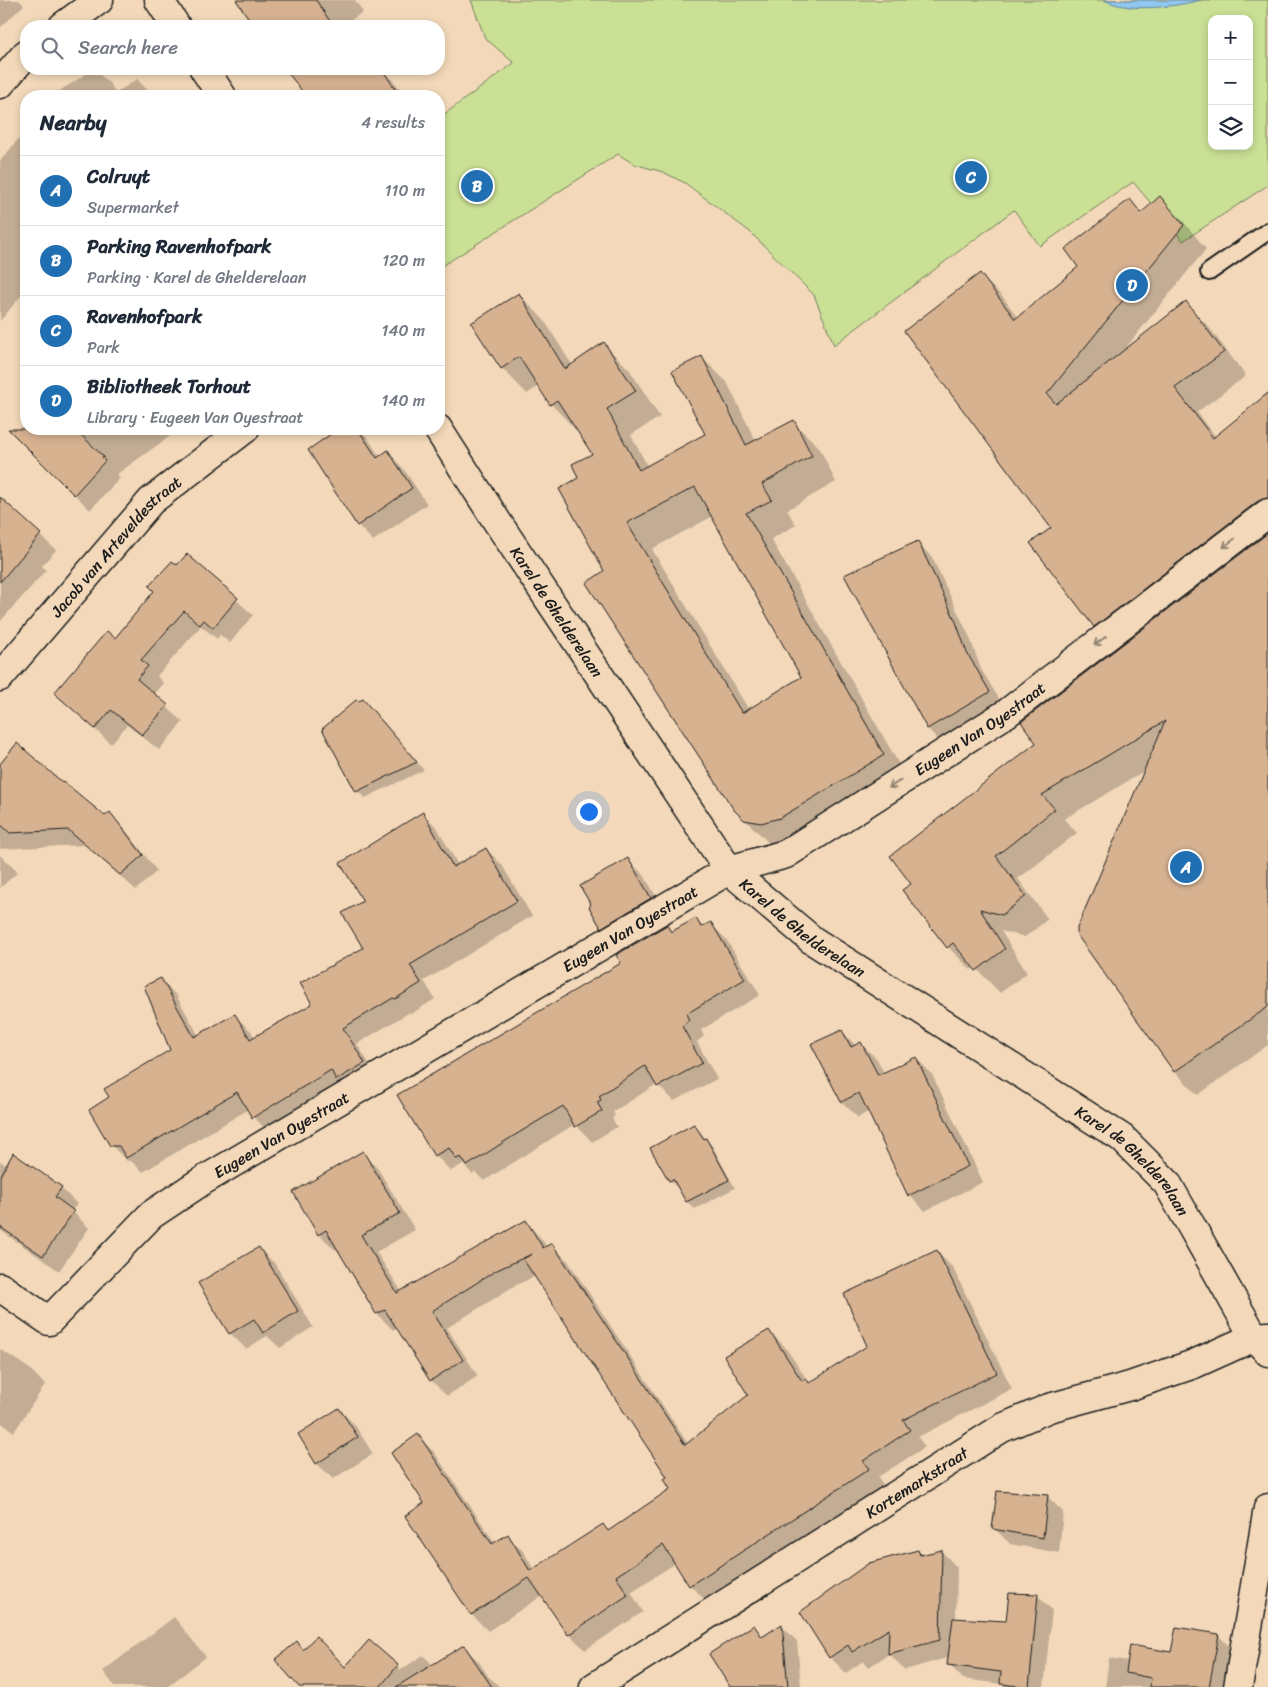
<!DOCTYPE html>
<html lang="en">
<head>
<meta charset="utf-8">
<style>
	body { margin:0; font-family:Sriracha,sans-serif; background:#f2f2f3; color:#1f2937 }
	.controls { position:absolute; right:15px; top:15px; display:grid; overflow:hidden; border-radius:10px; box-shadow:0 2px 8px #0003 }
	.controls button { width:45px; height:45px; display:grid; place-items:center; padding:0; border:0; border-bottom:1px solid #e0e1e3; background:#fff; color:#1f2937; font:25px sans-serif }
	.you { position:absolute; left:588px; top:811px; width:18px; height:18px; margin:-12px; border:4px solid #fff; border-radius:50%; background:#1a73e8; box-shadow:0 0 0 8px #1a73e833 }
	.badge { display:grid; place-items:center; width:32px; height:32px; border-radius:50%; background:#1f6fb2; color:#fff; font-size:16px; font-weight:700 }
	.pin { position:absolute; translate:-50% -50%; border:2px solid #fff; box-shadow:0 1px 5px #0006 }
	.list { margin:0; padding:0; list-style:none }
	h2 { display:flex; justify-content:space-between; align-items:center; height:65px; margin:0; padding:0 20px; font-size:21px }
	h2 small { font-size:16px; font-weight:400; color:#747a83 }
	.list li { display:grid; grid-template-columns:32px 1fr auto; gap:15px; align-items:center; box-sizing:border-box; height:70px; padding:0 20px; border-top:1px solid #e0e1e3 }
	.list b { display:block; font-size:19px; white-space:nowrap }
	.list p { margin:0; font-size:16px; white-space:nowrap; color:#747a83 }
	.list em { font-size:16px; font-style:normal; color:#747a83 }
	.icon { flex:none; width:28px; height:28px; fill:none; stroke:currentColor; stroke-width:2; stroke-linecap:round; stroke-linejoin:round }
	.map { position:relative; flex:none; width:1268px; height:1687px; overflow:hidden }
	.search { position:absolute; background:#fff; box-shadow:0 2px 8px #0003; left:20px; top:20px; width:425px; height:55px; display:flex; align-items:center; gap:12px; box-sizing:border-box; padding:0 18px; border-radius:20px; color:#747a83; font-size:19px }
	.panel { position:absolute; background:#fff; box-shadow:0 2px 8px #0003; left:20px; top:90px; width:425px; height:345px; border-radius:20px }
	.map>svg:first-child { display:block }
	.green { fill:#cae095; stroke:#737e58; fill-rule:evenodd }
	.water { fill:#90c8ef; stroke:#62839b }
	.shadow { fill:#0003; fill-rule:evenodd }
	.building { fill:#d7b291; stroke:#1c1c1c; fill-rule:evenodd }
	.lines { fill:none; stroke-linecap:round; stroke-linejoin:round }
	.service-casing { stroke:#1c1c1c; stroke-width:20 }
	.minor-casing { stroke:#1c1c1c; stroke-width:31 }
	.tertiary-casing { stroke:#1c1c1c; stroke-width:31 }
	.service { stroke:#f3d9ba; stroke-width:16 }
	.minor { stroke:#f3d9ba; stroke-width:28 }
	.tertiary { stroke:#f3d9ba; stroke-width:28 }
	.oneway { stroke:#928473 }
	.labels { text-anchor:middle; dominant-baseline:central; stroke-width:4.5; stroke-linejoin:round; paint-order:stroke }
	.street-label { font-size:16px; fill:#1c1c1c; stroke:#f3d9ba }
</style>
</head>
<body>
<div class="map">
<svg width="1268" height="1687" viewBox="0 0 1268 1687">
	<rect width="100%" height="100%" fill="#f3d9ba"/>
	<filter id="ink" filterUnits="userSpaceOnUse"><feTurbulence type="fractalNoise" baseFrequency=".02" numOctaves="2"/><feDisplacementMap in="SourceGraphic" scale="10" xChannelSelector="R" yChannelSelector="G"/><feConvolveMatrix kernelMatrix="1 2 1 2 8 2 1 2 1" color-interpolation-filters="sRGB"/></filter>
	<g filter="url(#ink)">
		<path class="green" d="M471 0H1268V185L1183 241 1133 182 1040 246 1014 210 834 345 814 295 750 232 685 183 663 172 634 164 618 154 439 268V118L514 63 485 38ZM1212 19H1249V146H1212Z"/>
		<path class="water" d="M1104 0H1201C1173 7 1130 13 1104 0Z"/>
		<path class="shadow" d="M0 0H19L24 5 0 28Z
			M238 0H355L363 12 342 26H255Z
			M94 69 110 84 116 93 137 79 153 96H56L61 90Z
			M287 69H365L370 76 381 69 397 85 404 96H308Z
			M26 130V290L0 321V161Z
			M1160 198 1183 221 1206 249 1124 350 1185 303 1208 326 1246 376 1197 412 1216 437 1268 395V1045L1198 1095 1175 1072 1078 935 1145 771 1064 819 1077 833 1018 879 1048 919 1025 937 1001 931 1027 973 1000 993 975 967 971 970 948 947 913 884 1118 649 1094 626 1053 528 980 275 1003 297 1018 318 1080 267 1130 201 1142 213Z
			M519 294 544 320 572 365 604 344 629 369 660 417 631 435 648 467 706 435 701 357 727 382 756 442 793 422 819 447 836 482 787 510 796 525 771 539 908 780 805 843 771 845 735 810 579 479 594 454 577 429 576 430 551 404 539 386 527 394 502 368ZM713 516 803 678 749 710 652 549Z
			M26 424V429H180L117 474 120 478 90 510 16 435Z
			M340 429H359L367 437 380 457 387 452 403 468 427 504 373 541 358 525 310 450Z
			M0 499 56 550 42 566 46 570 0 622Z
			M917 543 932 557 970 638 981 669 1004 707 942 743 928 729Z
			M188 556 253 615 230 643 220 635 217 639 201 626 157 676 163 683 154 695 183 722 159 750 127 725 111 744 56 693 115 640Z
			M371 708 424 770 365 798 357 791Z
			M0 780 105 818 110 814 125 829 157 871 136 890 85 845 0 849Z
			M423 813 438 829 458 865 486 849 502 865 532 916 424 981 435 999 411 1014 410 1012 357 1044 379 1079 269 1132 253 1117 249 1109 143 1172 131 1161H127L111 1145V1098L171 1051 161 980 176 995 199 1036 235 1016 251 1031 255 1038 314 1004 365 948V901Z
			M0 855 18 872 0 888Z
			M628 860 644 875 666 914 618 943 602 927 593 906Z
			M695 919 704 928 711 924 726 939 760 995 701 1030 704 1036 697 1042 717 1079 674 1101 657 1084 613 1112 615 1116 612 1118 617 1127 592 1142 575 1124 484 1181 475 1172 472 1174 463 1164 451 1171 435 1155 623 963 666 927 673 933Z
			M842 1031 856 1046 861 1044 877 1059 884 1073 916 1058 932 1074 983 1182 925 1211 909 1195 869 1111 858 1118 842 1102 813 1045Z
			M694 1125 713 1147 735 1188 695 1209 687 1202 679 1188H678L670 1181 652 1149Z
			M362 1153 378 1169 415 1230 376 1252 402 1292 525 1222 541 1238 547 1247 552 1245 568 1261 688 1444 750 1395 769 1331 785 1347 810 1384 869 1347 937 1252 953 1268 1012 1389 918 1437 925 1447 878 1477 884 1486 706 1601 690 1585 676 1563 631 1592 643 1612 585 1650 569 1634 542 1596 488 1631 472 1615 407 1516 426 1504 418 1436 434 1452 495 1543 508 1536 524 1552 534 1570 603 1526 610 1532 672 1490 669 1478 536 1276 514 1286 447 1328 478 1376 447 1396 431 1380 398 1327 393 1330 377 1314 338 1248 335 1250 319 1234Z
			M0 1161 7 1166 61 1188 77 1204 72 1211 89 1228 59 1271 0 1230Z
			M259 1248 275 1264 313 1327 280 1348 267 1336 246 1349 230 1333Z
			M0 1349 30 1369 45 1385 14 1432 0 1422Z
			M339 1409 355 1425 373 1454 333 1479 317 1464 299 1434Z
			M1047 1496 1063 1512 1059 1553 1010 1544 994 1528Z
			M918 1551 923 1556 942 1552 957 1567 956 1619 1007 1622 1037 1595 1052 1610 1044 1687H1005L1001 1684 963 1679 949 1664 950 1657 905 1670 889 1654 869 1667 863 1661 846 1673 830 1657Z
			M174 1617 206 1657 167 1687H115L103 1671Z
			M782 1626 797 1641 801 1687H731L753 1627 764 1637Z
			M1218 1635 1234 1651 1228 1687H1105L1109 1658 1129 1661 1172 1653Z
			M369 1642 401 1670 423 1655 433 1665 464 1647 479 1662 488 1676 500 1687H301L296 1643 304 1650 345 1668Z"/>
		<path class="building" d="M236 0H316L333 26H254Z
			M285 69H382L400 96H306Z
			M1160 196 1184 225 1047 394 1056 404 1186 301 1224 352 1175 388 1213 438 1268 393V498L1258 501 1094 627 1030 543 1051 528 904 331 980 273 1015 319 1078 267 1065 249 1130 199 1141 213Z
			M519 293 565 369 604 342 636 391 607 409 639 470 705 434 672 371 702 356 746 445 794 420 812 456 762 484 772 500 746 513 884 755 780 818 761 823 744 820 734 810 586 583 604 571 559 489 578 478 572 464 592 454 557 400 550 405 519 357 501 369 471 323ZM695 487 801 677 742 713 627 523Z
			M8 429H75L104 457 102 458 105 461 74 495Z
			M338 429H358L377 458 388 450 412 488 357 526 308 450Z
			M0 497 41 534 0 582Z
			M1268 533V1007L1174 1072 1077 935V928L1165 721 1042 795 1055 809 996 856 1026 896 1002 915 980 909 1005 949 976 971 953 943 947 948 902 890 911 884 890 856 1036 743 1021 722Z
			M918 541 956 622 967 653 990 692 927 729 844 575Z
			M187 554 238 598 213 628 204 620 200 625 184 611 141 660 148 666 137 679 168 705 142 735 111 710 95 729 54 693 107 631 115 638 154 591 149 586 172 561 177 565Z
			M363 699 417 762 356 792 322 729 356 700 359 701Z
			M17 743 62 782 63 781 105 816 110 812 143 855 120 875 68 830 10 833 0 824V764Z
			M423 812 453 867 486 848 517 901 410 965 421 983 395 999 393 998 343 1028 365 1063 336 1080 331 1070 252 1118 237 1092 126 1158 119 1146H110L89 1110 109 1097 104 1089 170 1050 144 986 161 978 194 1037 235 1014 250 1039 312 1004 300 983 363 948 342 913 363 901 340 863Z
			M628 858 651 898 601 928 589 907 591 905 580 886Z
			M696 918 701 927 711 922 745 979 686 1014 689 1020 682 1026 702 1063 657 1087 645 1066 599 1096 601 1100 597 1102 602 1111 575 1127 563 1106 507 1140 467 1166 461 1157 456 1159 449 1148 434 1156 397 1095 621 963 616 955 667 925 671 932Z
			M842 1030 851 1047 861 1042 878 1075 916 1057 968 1166 908 1196 859 1093 841 1102 811 1044Z
			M694 1124 704 1139 706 1138 729 1180 686 1202 673 1179 669 1181 650 1148Z
			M363 1151 400 1213 361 1235 397 1293 526 1220 543 1248 552 1243 685 1445 748 1395 724 1356 769 1330 802 1381 806 1378 809 1383 867 1346 844 1294 937 1250 997 1373 903 1420 910 1430 863 1461 869 1469 689 1586 663 1545 616 1576 628 1595 568 1635 529 1578 471 1615 405 1516 424 1503 391 1453 418 1434 492 1544 508 1534 530 1571 603 1524 608 1531 670 1489 664 1479 667 1477 523 1259 532 1254 497 1270 432 1311 463 1360 430 1381 385 1310 376 1314 326 1230 318 1235 293 1192Z
			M13 1153 62 1187 55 1197 74 1211 43 1256 0 1227V1177Z
			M259 1247 298 1311 263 1333 254 1319 229 1334 198 1283Z
			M339 1408 358 1437 316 1464 298 1434Z
			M997 1491 1048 1495 1043 1538 992 1529Z
			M918 1550 920 1555 942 1550 940 1640 888 1654 889 1629 852 1652 848 1645 829 1658 800 1612 869 1563Z
			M1009 1593 1038 1594 1029 1687 1000 1684 1001 1672 947 1665 953 1618 1006 1621Z
			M782 1624 788 1687H730L709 1654 754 1625 762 1637Z
			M1176 1627 1219 1634 1209 1687H1150L1151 1678 1126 1673 1130 1645 1171 1652Z
			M316 1636 345 1667 369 1640 398 1665 380 1687H299L275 1660 297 1641 303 1650Z
			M464 1645 492 1687H396Z"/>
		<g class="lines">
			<g class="service-casing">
				<path id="service" d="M1209 272 1268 231"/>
			</g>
			<g class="minor-casing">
				<g id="minor">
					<path d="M159 0 176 26"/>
					<path d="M63 26 99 0"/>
					<path d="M204 69 222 96"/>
					<path d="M0 84 26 54"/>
					<path id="s1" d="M438 429 498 523 729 870 812 940 1122 1138 1167 1183 1254 1337 1268 1352"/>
					<path id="s2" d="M0 677 151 501 245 429"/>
					<path id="s3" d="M0 1287 49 1321 151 1215 199 1183 729 870 786 854 1007 713 1268 513"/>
					<path d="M1238 1687 1268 1508"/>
				</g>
			</g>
			<g class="tertiary-casing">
				<g id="tertiary">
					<path id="s4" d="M594 1687 1002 1428 1049 1408 1130 1386 1194 1364 1254 1337 1268 1336"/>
				</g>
			</g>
			<use href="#service" class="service"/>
			<use href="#minor" class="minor"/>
			<use href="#tertiary" class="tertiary"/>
		</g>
		<defs><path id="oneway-shaft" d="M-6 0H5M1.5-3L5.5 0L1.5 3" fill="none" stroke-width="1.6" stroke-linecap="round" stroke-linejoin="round" transform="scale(1.25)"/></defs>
		<g class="oneway">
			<use href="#oneway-shaft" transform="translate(1229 543) rotate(143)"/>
			<use href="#oneway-shaft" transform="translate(1100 641) rotate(143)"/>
			<use href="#oneway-shaft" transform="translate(895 784) rotate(147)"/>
		</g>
	</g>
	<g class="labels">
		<g class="street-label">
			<text stroke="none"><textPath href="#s2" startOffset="175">Jacob van Arteveldestraat</textPath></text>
			<text stroke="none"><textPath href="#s1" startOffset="218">Karel de Ghelderelaan</textPath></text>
			<text stroke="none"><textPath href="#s3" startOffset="1170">Eugeen Van Oyestraat</textPath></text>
			<text stroke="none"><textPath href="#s1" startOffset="622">Karel de Ghelderelaan</textPath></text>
			<text stroke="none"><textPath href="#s3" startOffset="765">Eugeen Van Oyestraat</textPath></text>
			<text stroke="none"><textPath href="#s3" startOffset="360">Eugeen Van Oyestraat</textPath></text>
			<text stroke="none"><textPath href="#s1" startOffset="1028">Karel de Ghelderelaan</textPath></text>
			<text stroke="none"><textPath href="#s4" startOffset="382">Kortemarkstraat</textPath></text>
		</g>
	</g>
</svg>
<div class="controls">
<button>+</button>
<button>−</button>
<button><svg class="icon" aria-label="layers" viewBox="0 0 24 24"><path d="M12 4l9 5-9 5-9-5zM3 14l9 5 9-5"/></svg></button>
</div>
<div class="you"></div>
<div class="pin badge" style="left:1186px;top:867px">A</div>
<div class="pin badge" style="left:477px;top:186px">B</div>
<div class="pin badge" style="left:971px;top:177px">C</div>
<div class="pin badge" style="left:1132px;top:285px">D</div>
<div class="search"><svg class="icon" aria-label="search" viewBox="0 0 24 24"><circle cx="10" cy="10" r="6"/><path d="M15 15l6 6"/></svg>Search here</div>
<section class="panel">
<h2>Nearby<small>4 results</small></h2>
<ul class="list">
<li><span class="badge">A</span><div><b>Colruyt</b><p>Supermarket</p></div><em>110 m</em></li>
<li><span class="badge">B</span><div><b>Parking Ravenhofpark</b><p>Parking · Karel de Ghelderelaan</p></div><em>120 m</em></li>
<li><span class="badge">C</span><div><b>Ravenhofpark</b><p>Park</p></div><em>140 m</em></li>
<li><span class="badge">D</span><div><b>Bibliotheek Torhout</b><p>Library · Eugeen Van Oyestraat</p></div><em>140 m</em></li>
</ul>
</section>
</div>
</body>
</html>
